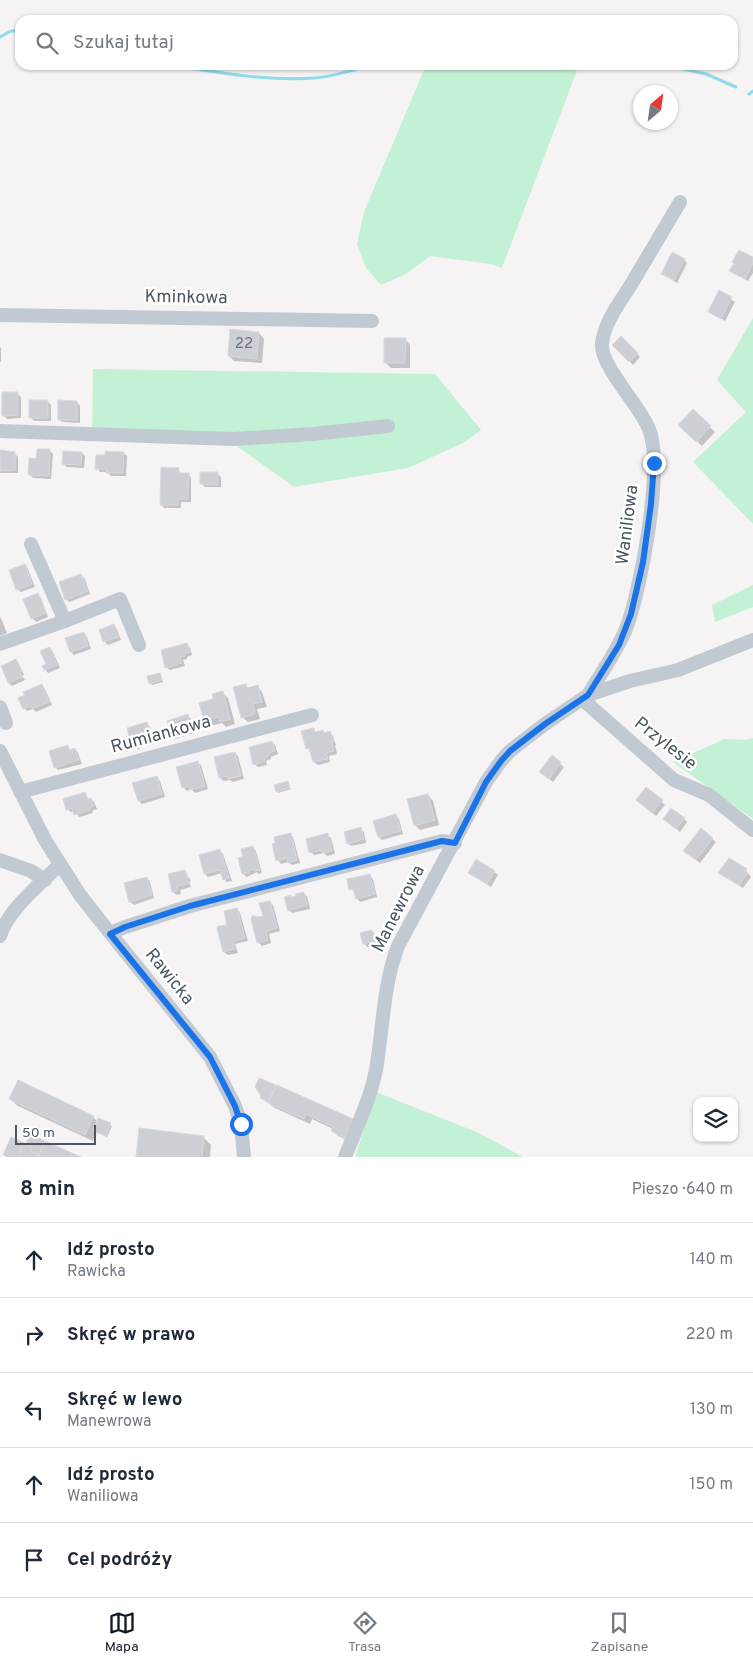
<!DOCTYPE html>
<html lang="pl">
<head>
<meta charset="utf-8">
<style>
	body { margin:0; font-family:Overpass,sans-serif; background:#f2f2f3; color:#1f2937 }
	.controls { position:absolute; right:15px; bottom:15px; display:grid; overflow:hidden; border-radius:10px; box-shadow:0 1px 4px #0004 }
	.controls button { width:45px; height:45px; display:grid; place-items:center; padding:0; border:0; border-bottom:1px solid #e0e1e3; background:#fff; color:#1f2937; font:25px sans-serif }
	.compass { position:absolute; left:633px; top:85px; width:45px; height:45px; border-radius:50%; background:#fff; box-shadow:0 1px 4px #0004; rotate:29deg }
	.scale { position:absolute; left:15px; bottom:12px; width:81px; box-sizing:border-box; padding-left:5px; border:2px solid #4a5661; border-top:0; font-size:14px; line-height:18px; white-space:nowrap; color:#4a5661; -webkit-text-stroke:4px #fff; paint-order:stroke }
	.stop { position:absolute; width:15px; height:15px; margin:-11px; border:4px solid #1a73e8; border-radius:50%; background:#fff }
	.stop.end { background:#1a73e8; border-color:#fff; box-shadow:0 1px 5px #0008 }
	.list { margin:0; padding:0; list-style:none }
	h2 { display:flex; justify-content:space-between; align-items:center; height:65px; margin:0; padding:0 20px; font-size:21px }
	h2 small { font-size:16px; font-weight:400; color:#747a83 }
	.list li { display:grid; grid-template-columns:32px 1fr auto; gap:15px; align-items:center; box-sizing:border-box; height:75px; padding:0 20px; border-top:1px solid #e0e1e3 }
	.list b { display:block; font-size:19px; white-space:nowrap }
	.list p { margin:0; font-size:16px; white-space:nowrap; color:#747a83 }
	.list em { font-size:16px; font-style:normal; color:#747a83 }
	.icon { flex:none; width:28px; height:28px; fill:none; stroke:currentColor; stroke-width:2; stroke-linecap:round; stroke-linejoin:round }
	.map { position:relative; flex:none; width:753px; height:1157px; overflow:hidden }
	.search { position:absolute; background:#fff; box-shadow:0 1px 4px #0004; left:15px; right:15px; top:15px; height:55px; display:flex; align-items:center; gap:12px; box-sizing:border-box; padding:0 18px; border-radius:15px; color:#747a83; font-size:19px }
	.sheet { height:440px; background:#fff }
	nav { display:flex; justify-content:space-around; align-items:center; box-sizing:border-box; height:70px; border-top:1px solid #e0e1e3; background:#fff; font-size:14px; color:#747a83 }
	nav a { display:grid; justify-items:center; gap:2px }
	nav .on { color:#111827 }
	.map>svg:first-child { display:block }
	.green { fill:#c3f1d5 }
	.shadow { fill:#0003 }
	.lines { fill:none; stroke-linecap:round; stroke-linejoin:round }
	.stream { stroke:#90daee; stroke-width:3 }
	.building { fill:#cdcfd5; stroke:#d7d9de }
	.minor { stroke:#c1cad2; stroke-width:14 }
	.route { stroke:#1a73e8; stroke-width:6 }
	.labels { text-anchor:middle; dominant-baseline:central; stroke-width:5; stroke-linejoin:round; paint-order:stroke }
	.number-label { font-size:15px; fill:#6b747e }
	.street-label { font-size:18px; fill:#4a5661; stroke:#fff }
</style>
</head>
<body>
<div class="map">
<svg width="753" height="1157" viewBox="0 0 753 1157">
	<rect width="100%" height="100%" fill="#f5f3f3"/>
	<path class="green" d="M426 65H579L502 268 491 264 430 256 406 274 381 285 366 268 357 244 364 212Z
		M753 318V524L693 462 746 412 717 380Z
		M93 369 435 374 481 430 463 443 408 468 294 487 234 444 92 434Z
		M753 585V607L715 622 712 605Z
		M753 738V819L673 762 725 739 746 740Z
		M376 1092 479 1133 523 1157H355Z"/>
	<path class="shadow" d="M753 259V273L748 281 731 271Z
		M684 260 687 263 677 283 662 273Z
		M720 292 735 302 725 321 710 311Z
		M259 333 264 339 262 363 234 361 229 356Z
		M621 338 640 357 633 365 614 345Z
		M405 339 410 345V368H391L385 362Z
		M0 347 1 348V362H0Z
		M17 394 21 397V418L7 419 4 416Z
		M47 401 51 405V421H34L30 417Z
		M77 402 80 406V423L62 422 59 419Z
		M693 411 715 432 702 446 680 425Z
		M50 451 53 454 51 479 33 478 29 474 38 460Z
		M0 452 14 453 18 457V473H0Z
		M82 453 85 456 84 468 67 467 63 464Z
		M123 453 127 456 126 476H111L107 472H100L97 468 106 456Z
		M178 469 181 474H188L191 478V502H181V508H164L161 504Z
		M217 474 221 477V487H205L201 483Z
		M25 565 28 569 35 587 21 592 17 589Z
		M81 575 85 579 90 594 69 602 66 599Z
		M38 595 41 598 48 617 36 622 32 618Z
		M0 616 7 633 0 636Z
		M114 625 117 629 121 640 108 645 105 642 100 630Z
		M83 633 87 637 91 649 74 655 71 652 67 639Z
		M187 644 190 648 192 655 187 657V659L183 660 185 666 170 670 166 667Z
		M50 649 53 652 60 668 48 673 45 669 47 665Z
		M16 660 19 664 24 675 22 676 25 680 12 686 9 683Z
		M160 674 163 682 152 685 151 683Z
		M246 685 249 689 257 686 262 692 267 707 257 709 260 719 248 722 242 717Z
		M41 686 45 689 52 705 36 712 33 709 27 711 24 708Z
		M222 693 228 698 235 724 226 727 222 723 210 726 205 721 215 700Z
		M188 716 191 719 195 733 175 739 172 736Z
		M146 723 150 727 154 744 141 747 138 750 131 742Z
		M313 730 316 733 322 731 325 734 329 732 333 736 336 745H335L337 754 329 756 330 762 318 765 314 762 311 751 307 748Z
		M272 742 275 745 278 754 271 757V759L266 761 267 765 258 767 255 764Z
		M67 747 71 750 75 749 78 753 82 764 58 770 55 767Z
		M234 753 238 756 244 779 233 782 230 780 224 781 220 778 215 758Z
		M552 757 564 767 553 782 544 775Z
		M197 762 201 765 208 789 195 793 191 789 187 791 183 787Z
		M157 777 160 781 165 797 142 804 139 801Z
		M288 783 291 789 278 793 277 791Z
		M646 788 665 805 656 816 640 803Z
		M85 793 89 800 91 799 94 802 97 809 92 811 93 813 79 817 75 811 71 812 67 809Z
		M428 795 433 801 439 825 420 830 415 825Z
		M395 815 399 819 403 834 382 840 379 837Z
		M684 819 687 822 680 832 668 822Z
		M360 829 364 832 366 843 351 846 348 843Z
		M701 830 716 842 700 863 688 854Z
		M290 834 293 837 300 863 292 865 288 862 281 864 278 860Z
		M327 835 331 838 335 854 327 856 324 853 314 855 311 852Z
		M253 848 256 851 262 873 258 874 257 872 247 877 243 874 244 857Z
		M220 851 223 854 232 881 227 882 224 879 222 873 208 877 205 874Z
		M746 870 751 877 743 888 723 876Z
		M184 871 191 881 189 882 191 887 180 890 181 894 177 895 173 892 169 875Z
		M494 872 498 875 491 887 470 873Z
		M369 875 373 879 377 897 360 902 357 898 355 892 351 889Z
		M147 878 150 882 154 898 134 905 130 902 126 884Z
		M303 893 307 896 310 909 292 913 289 910 291 896 292 898Z
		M270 902 273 905 280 931 269 934 271 943 262 946 258 942 257 919 264 917Z
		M237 909 240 913 248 941 235 944 238 953 228 955 224 952 218 928 229 926Z
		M372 931 375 934 378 944 367 947 364 943Z
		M260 1080 352 1120 358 1126 351 1142 338 1136 332 1131 333 1129 312 1119 310 1124 275 1108 265 1101 262 1098Z
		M10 1099 93 1117 98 1122 99 1120 112 1126 107 1137 97 1132 93 1141 18 1106Z
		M204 1138 211 1145 210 1157H137Z"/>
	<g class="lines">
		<path class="stream" d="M0 37 11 31H20
			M172 65C219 73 267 81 314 78 334 77 352 70 371 65
			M666 65 706 74 736 87
			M749 94 753 91"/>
	</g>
	<path class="building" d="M739 250 753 257V263L745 279 729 271 734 263 732 262Z
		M672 252 685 259 674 280 661 274Z
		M719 290 732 297 721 319 708 312Z
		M230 329 259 332 257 359 228 356Z
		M621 336 638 353 629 362 612 345Z
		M384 338H406L405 363H384Z
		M2 392H18V415L2 416Z
		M29 400H48V418H29Z
		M58 400 77 401V420H58Z
		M693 409 711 426 696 442 678 425Z
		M37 449H50L49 476 28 475 29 458 36 459Z
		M0 450 15 452V470L0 471Z
		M63 451 82 452 81 465 62 464Z
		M105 451 124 452 123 473H106V469H95L96 455H105Z
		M161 467 179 468 178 473H189L188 499H178V505H160Z
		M200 472H218V485L200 484Z
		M25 564 32 584 16 590 9 570Z
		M81 574 88 591 65 600 59 582Z
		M38 593 46 613 31 619 23 599Z
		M114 624 119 637 103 642 99 630Z
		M84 632 88 646 70 652 65 638Z
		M187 643 190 652 184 654 185 656 180 657 182 663 165 668 161 650Z
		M50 647 57 665 44 670 42 666 46 664 40 651Z
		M16 659 22 671 20 672 22 677 8 683 1 666Z
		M160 673 162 680 149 684 147 676Z
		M42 684 49 702 32 709 30 706 23 709 18 698 25 695 23 692Z
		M246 684 247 688 258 685 262 702 253 704 255 714 241 718 233 687Z
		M223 691 230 719 220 722 218 717 204 721 199 703 213 699 212 694Z
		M188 714 192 730 171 736 167 721Z
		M147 722 152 740 138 744 137 746 133 747 129 743 130 740 127 728Z
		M314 728 315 732 323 730 324 733 330 731 334 741 332 742 334 751 326 753 328 759 313 762 309 748 306 749 301 731Z
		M272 741 275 751 268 753 269 756 264 757 265 761 253 765 249 747Z
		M68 745 69 750 75 748 79 760 54 768 49 751Z
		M235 752 241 776 228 779 227 776 219 778 214 757Z
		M552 755 561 762 549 779 539 772Z
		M198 761 205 786 190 790 189 786 182 788 176 767Z
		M157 776 162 794 138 801 132 783Z
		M288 781 290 788 276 792 274 785Z
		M646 787 663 800 652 813 636 800Z
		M85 792 88 799 91 798 94 806 89 808 90 810 74 815 72 808 66 810 63 799Z
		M428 794 435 820 414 826 407 799Z
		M671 808 685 818 676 829 663 819Z
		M396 814 401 831 378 837 373 821Z
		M361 827 364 839 347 844 344 832Z
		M701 828 713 838 696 860 683 851Z
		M291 833 297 860 288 863 287 858 276 861 272 844 275 843 274 837Z
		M328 833 332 851 323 853 322 850 309 853 306 839Z
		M253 846 260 870 254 871 253 869 250 870V872L242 874 238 858 243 856 241 849Z
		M220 849 229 878 223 880 220 870 204 874 199 855Z
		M729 858 747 869 745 871 748 873 739 885 718 873Z
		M476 859 495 871 487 884 468 873Z
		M185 870 186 874H187L188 884 177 886 178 891 172 892 168 874Z
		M370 874 375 894 356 899 353 889 349 890 347 879Z
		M147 877 152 895 129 902 124 883Z
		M304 892 307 905 288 911 284 897 291 895V897L296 896 295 894Z
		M270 901 277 928 266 931 268 940 257 943 251 919 252 916H255L257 917 263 916 259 903Z
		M237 908 245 938 233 941 235 949 223 952 217 928 218 926 227 925 224 911Z
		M372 930 375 941 363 944 360 933Z
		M259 1078 276 1085 268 1102 260 1098 261 1096 255 1087Z
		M18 1080 94 1116 85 1135 9 1099Z
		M277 1085 353 1119 345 1138 331 1131 333 1127 306 1114 304 1119 268 1103Z
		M98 1118 111 1123 106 1136 93 1131Z
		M139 1128 204 1136 202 1157H136Z
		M30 1134 45 1141 39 1155 30 1151 32 1147 26 1144Z
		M11 1137 24 1143 18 1157H9L3 1155Z
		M45 1141 81 1157H44L39 1155Z
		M24 1143 32 1147 30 1151 44 1157H18Z"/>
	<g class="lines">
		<path class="minor" d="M0 315 372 321
			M0 431 234 439 313 434 388 426
			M31 544 65 621
			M0 644 65 621 120 599 139 645
			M588 695C601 673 616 653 626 629 641 590 664 466 649 429 640 406 600 365 602 344 604 322 621 301 632 283 648 256 664 229 680 202
			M582 699 674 780 709 795 753 830
			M0 707 6 723
			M0 751 45 840 80 895 110 933 210 1057 235 1106 241 1124 244 1157
			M20 792 312 715
			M0 860 31 871 45 880
			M110 933 125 927 190 906 442 841 455 843
			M0 936C8 909 41 884 60 864
			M345 1157C356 1129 370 1100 376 1070 383 1029 383 985 398 946L486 782 501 761 510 751 545 724 588 695 630 681 678 670 753 640"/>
	</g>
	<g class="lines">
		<path class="route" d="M241 1124 235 1106 210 1057 110 934 125 927 190 906 442 841 455 843 486 782 501 761 510 751 545 724 588 695 619 645 631 614 643 562 651 504 654 463"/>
	</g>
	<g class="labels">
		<g class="number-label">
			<text x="244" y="344">22</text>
		</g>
		<g class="street-label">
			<text transform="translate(186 298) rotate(1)">Kminkowa</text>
			<text transform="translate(628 525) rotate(-83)">Waniliowa</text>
			<text transform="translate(161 735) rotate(-15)">Rumiankowa</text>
			<text transform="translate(665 744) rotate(38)">Przylesie</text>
			<text transform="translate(399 909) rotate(-63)">Manewrowa</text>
			<text transform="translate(169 977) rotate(51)">Rawicka</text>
		</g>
	</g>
</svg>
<div class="controls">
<button><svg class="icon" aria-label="layers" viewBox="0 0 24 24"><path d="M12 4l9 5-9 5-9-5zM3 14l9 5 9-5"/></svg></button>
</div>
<svg class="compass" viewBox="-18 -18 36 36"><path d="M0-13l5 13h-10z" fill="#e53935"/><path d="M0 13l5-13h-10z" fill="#747a83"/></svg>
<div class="scale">50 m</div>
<div class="stop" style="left:241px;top:1124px"></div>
<div class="stop end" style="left:654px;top:463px"></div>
<div class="search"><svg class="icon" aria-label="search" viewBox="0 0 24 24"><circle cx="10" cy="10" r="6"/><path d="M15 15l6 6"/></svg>Szukaj tutaj</div>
</div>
<section class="sheet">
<h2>8 min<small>Pieszo · 640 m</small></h2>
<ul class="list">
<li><svg class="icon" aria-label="ahead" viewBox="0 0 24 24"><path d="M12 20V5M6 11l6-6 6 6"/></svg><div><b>Idź prosto</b><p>Rawicka</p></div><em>140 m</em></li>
<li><svg class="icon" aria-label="right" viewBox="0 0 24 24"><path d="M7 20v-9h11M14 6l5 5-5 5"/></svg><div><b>Skręć w prawo</b></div><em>220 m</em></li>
<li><svg class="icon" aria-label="left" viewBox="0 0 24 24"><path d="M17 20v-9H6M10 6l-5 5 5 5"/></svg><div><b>Skręć w lewo</b><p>Manewrowa</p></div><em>130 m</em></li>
<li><svg class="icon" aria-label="ahead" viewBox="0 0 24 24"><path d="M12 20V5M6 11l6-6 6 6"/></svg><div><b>Idź prosto</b><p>Waniliowa</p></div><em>150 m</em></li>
<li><svg class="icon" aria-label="arrive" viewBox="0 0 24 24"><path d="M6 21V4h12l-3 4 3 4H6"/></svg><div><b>Cel podróży</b></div></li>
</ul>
</section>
<nav>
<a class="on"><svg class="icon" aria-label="map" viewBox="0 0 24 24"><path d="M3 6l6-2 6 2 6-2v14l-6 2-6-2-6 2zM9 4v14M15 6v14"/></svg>Mapa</a>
<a><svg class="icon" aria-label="directions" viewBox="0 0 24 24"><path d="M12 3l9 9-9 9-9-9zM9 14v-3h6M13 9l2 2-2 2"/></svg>Trasa</a>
<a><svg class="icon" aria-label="saved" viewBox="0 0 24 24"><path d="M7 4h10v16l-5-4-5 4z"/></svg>Zapisane</a>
</nav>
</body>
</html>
